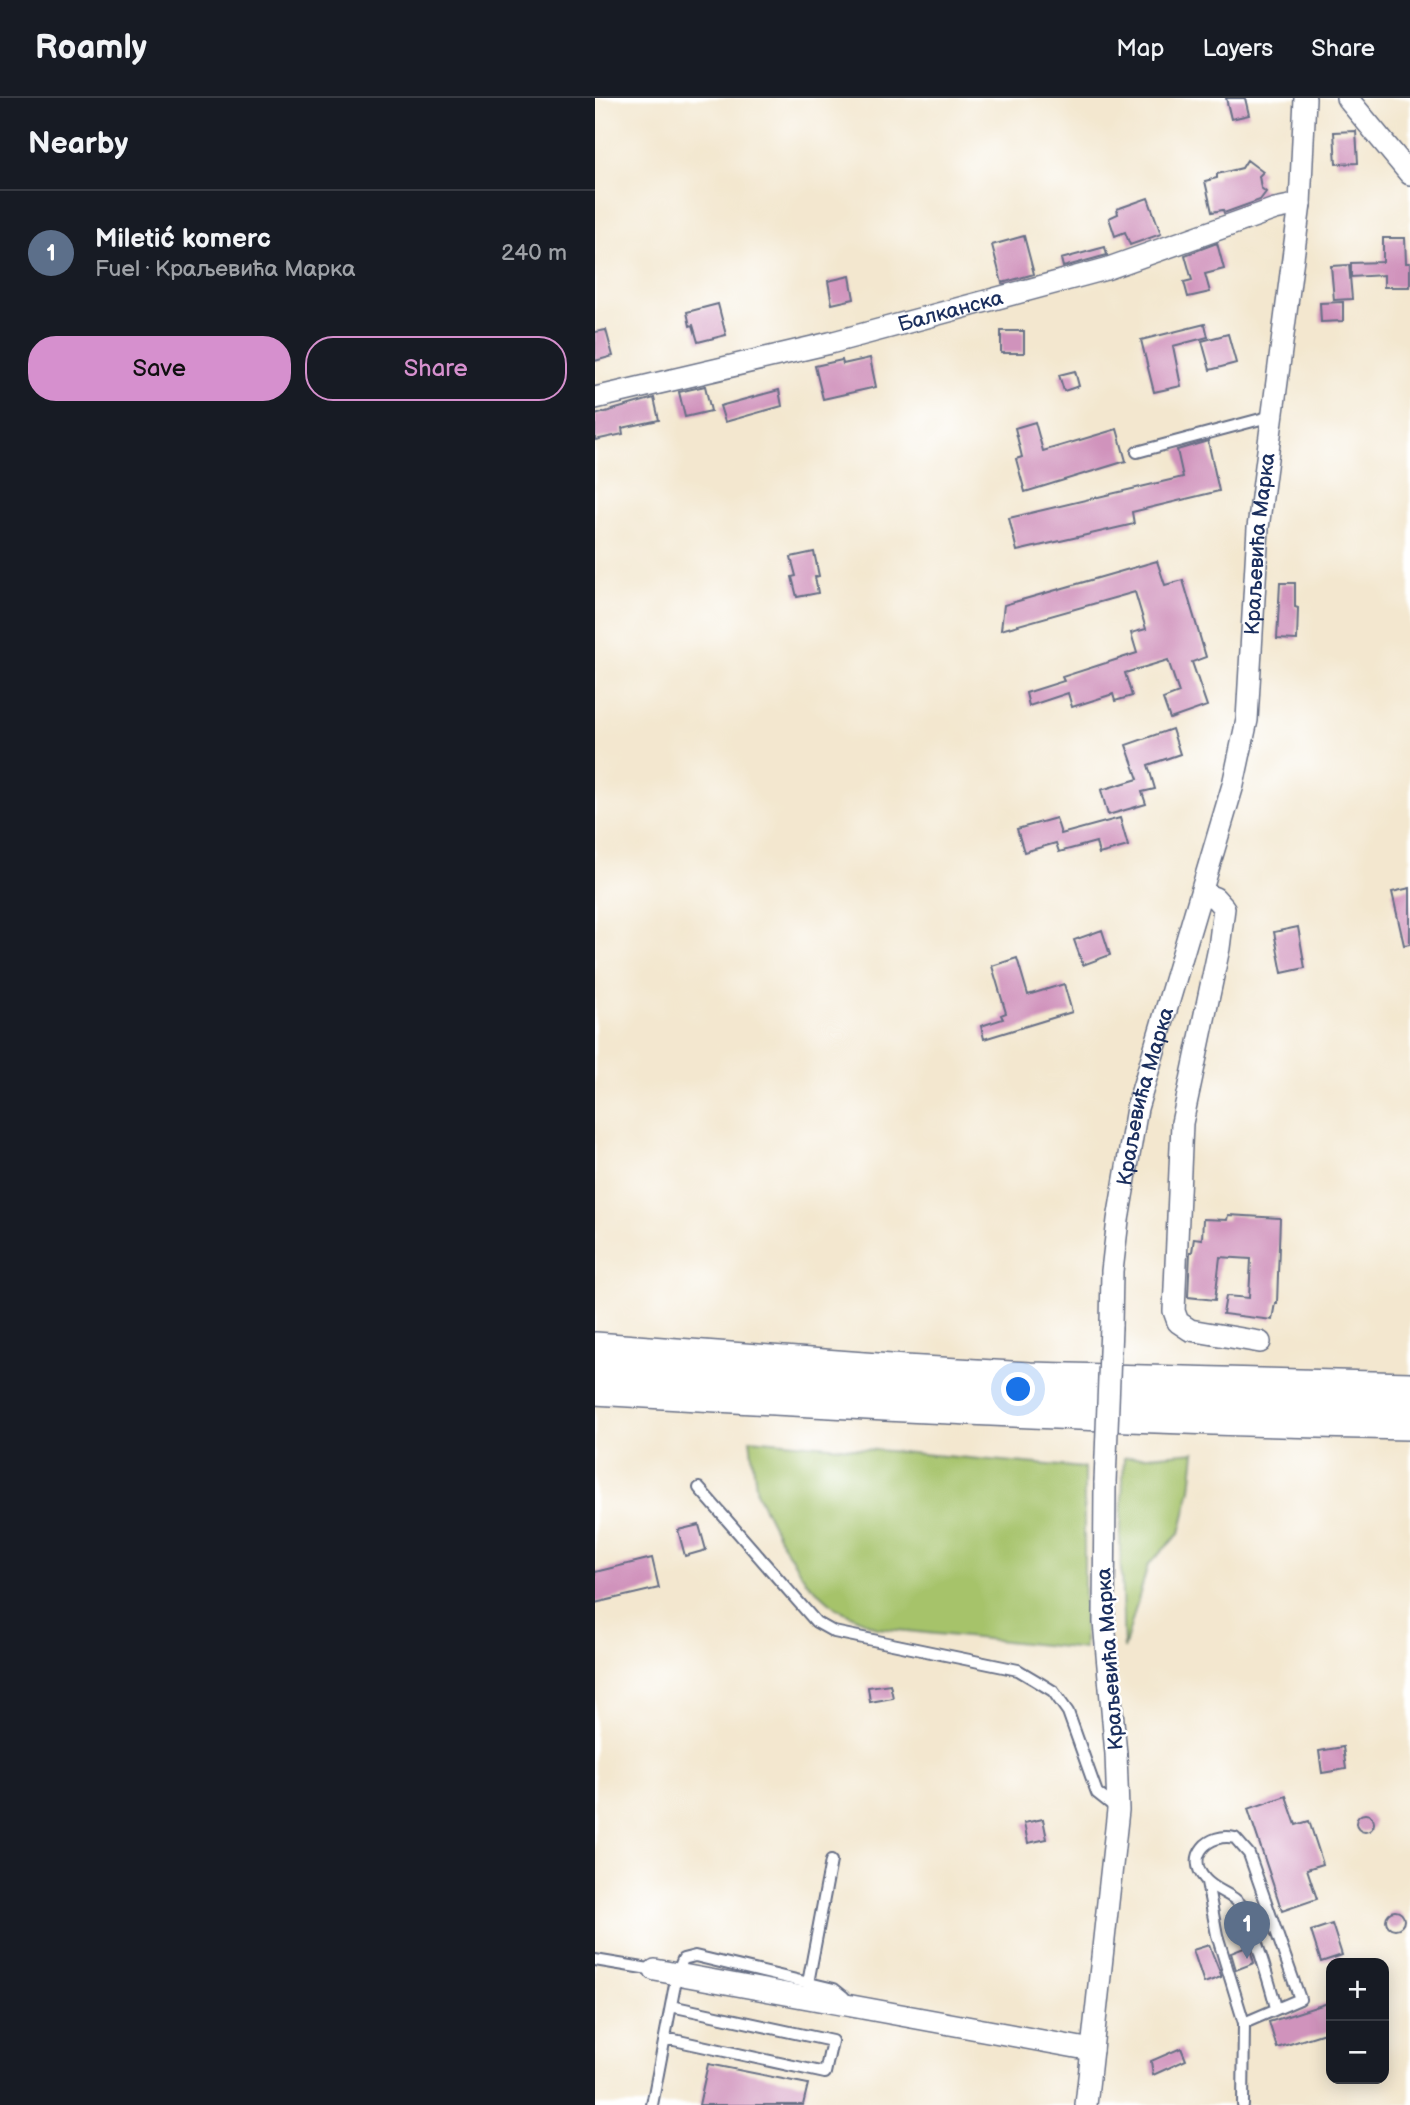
<!DOCTYPE html>
<html lang="en">
<head>
<meta charset="utf-8">
<style>
	body { margin:0; font-family:"Balsamiq Sans",sans-serif; background:#242831; color:#f1f3f6 }
	.controls { position:absolute; right:21px; bottom:21px; display:grid; overflow:hidden; border-radius:14px; box-shadow:0 4px 18px #0003 }
	.controls button { width:63px; height:63px; display:grid; place-items:center; padding:0; border:0; border-bottom:2px solid #363941; background:#171b24; color:#f1f3f6; font:35px sans-serif }
	.you { position:absolute; left:424px; top:1292px; width:24px; height:24px; margin:-18px; border:5px solid #fff; border-radius:50%; background:#1a73e8; box-shadow:0 0 0 10px #1a73e833 }
	.badge { display:grid; place-items:center; width:46px; height:46px; border-radius:50%; background:#d690ce; color:#fff; font-size:23px; font-weight:700 }
	.pin { position:absolute; translate:-50% -58px; filter:drop-shadow(0 2px 4px #0008) }
	.pin::after { content:''; position:absolute; top:37px; width:24px; height:21px; background:inherit; clip-path:polygon(0 0,100% 0,50% 100%) }
	.list { margin:0; padding:0; list-style:none }
	h2 { display:flex; justify-content:space-between; align-items:center; height:91px; margin:0; padding:0 28px; font-size:30px }
	h2 small { font-size:23px; font-weight:400; color:#9ea1a6 }
	.list li { display:grid; grid-template-columns:46px 1fr auto; gap:21px; align-items:center; box-sizing:border-box; height:126px; padding:0 28px; border-top:2px solid #363941 }
	.list b { display:block; font-size:26px; white-space:nowrap }
	.list p { margin:0; font-size:23px; white-space:nowrap; color:#9ea1a6 }
	.list em { font-size:23px; font-style:normal; color:#9ea1a6 }
	.actions { display:flex; gap:14px; padding:21px 28px }
	.actions a { flex:1; padding:16px 0; border:2px solid #d690ce; border-radius:28px; text-align:center; font-size:24px; color:#d690ce }
	.actions .main { background:#d690ce; color:#111 }
	.map { position:relative; flex:none; width:815px; height:2007px; overflow:hidden }
	header { display:flex; align-items:center; gap:42px; box-sizing:border-box; height:98px; padding:0 35px; background:#171b24; border-bottom:2px solid #363941 }
	header strong { font-size:33px }
	nav { display:flex; gap:38px; margin-inline-start:auto; font-size:24px }
	main { display:flex }
	aside { flex:1; background:#171b24 }
	.map>svg:first-child { display:block }
	.green { fill:#a6c36a; stroke:#607964; stroke-width:2 }
	.building { fill:#d093bc }
	.lines { fill:none; stroke-linecap:round; stroke-linejoin:round }
	.lane-casing { stroke:#676f86; stroke-width:14 }
	.street-casing { stroke:#676f86; stroke-width:24 }
	.highway-casing { stroke:#676f86; stroke-width:40 }
	.lane { stroke:#fff; stroke-width:10 }
	.street { stroke:#fff; stroke-width:21 }
	.highway { stroke:#fff; stroke-width:37 }
	.street-bridge-casing { stroke:#676f86; stroke-width:24; stroke-linecap:butt }
	.street-bridge { stroke:#fff; stroke-width:21 }
	.labels { text-anchor:middle; dominant-baseline:central; stroke-width:5; stroke-linejoin:round; paint-order:stroke }
	.street-label { font-size:21px; fill:#1b2f5e; stroke:#fff }
</style>
</head>
<body>
<header>
<strong>Roamly</strong>
<nav><a>Map</a><a>Layers</a><a>Share</a></nav>
</header>
<main>
<aside>
<h2>Nearby<small></small></h2>
<ul class="list">
<li><span class="badge" style="background:#5c6f8a">1</span><div><b>Miletić komerc</b><p>Fuel · Краљевића Марка</p></div><em>240 m</em></li>
</ul>
<div class="actions"><a class="main">Save</a><a>Share</a></div>
</aside>
<div class="map">
<svg width="815" height="2007" viewBox="0 0 815 2007">
	<rect width="100%" height="100%" fill="#fff"/>
	<filter id="ink" filterUnits="userSpaceOnUse"><feTurbulence type="fractalNoise" baseFrequency=".0143" numOctaves="2"/><feDisplacementMap in="SourceGraphic" scale="14" xChannelSelector="R" yChannelSelector="G"/><feConvolveMatrix kernelMatrix="1 2 1 2 8 2 1 2 1" color-interpolation-filters="sRGB"/></filter>
	<filter id="wash" filterUnits="userSpaceOnUse"><feTurbulence type="fractalNoise" baseFrequency=".00686" numOctaves="4" result="noise"/><feDisplacementMap in="SourceGraphic" scale="28" xChannelSelector="R" yChannelSelector="G"/><feGaussianBlur stdDeviation="1.57" result="paint"/><feColorMatrix in="noise" values="0 0 0 0 0 0 0 0 0 0 0 0 0 0 0 0 0 1.4 0 .05"/><feComposite in="paint" operator="in"/></filter>
	<g filter="url(#wash)">
		<rect width="100%" height="100%" fill="#f3e7cf"/>
		<path class="green" d="M155 1341 489 1370V1551L282 1530 241 1510 211 1483 185 1442 162 1396Z
			M600 1354 596 1391 585 1435 553 1467 529 1551 525 1446 529 1360Z"/>
		<g id="blocks">
			<path class="building" d="M631 0H650L654 17 636 21Z
				M761 33 763 65 741 66 739 34Z
				M652 62 668 74 664 78 666 90 671 94 665 102 629 115 628 112 617 114 610 83 622 80V76L647 70Z
				M553 100 566 136 535 147 530 134 520 138 514 120 523 116 522 111Z
				M429 138 439 176 407 185 397 147Z
				M788 140H810L811 165H815V189H789V177L756 179V165L788 164Z
				M622 145 629 171 610 176 615 194 593 199 589 184 597 182 590 157Z
				M510 149 512 157 468 169 466 161Z
				M754 167 757 201 739 202 736 168Z
				M255 178 259 201 237 206 233 183Z
				M748 204V223L726 224 725 205Z
				M123 206 131 237 103 244 98 227 95 228 92 214Z
				M610 226 613 239 578 248 586 288 559 294 546 242Z
				M11 232 18 258 0 263V234Z
				M406 233H429V255H406Z
				M633 236 641 265 615 272 607 243Z
				M275 260 281 289 228 301 220 268 247 262 248 266Z
				M480 273 484 288 469 293 464 277Z
				M110 288 116 313 90 319 84 294Z
				M184 292 187 308 130 324 125 308Z
				M59 300 64 322 27 330 28 336 0 342V317Z
				M440 324 448 353 522 331 531 363 430 394 421 361 427 359 420 330Z
				M613 343 624 393 537 414 539 426 422 453 414 420 588 379 582 352Z
				M219 454 224 478 220 479 223 495 202 499 197 479 201 478 196 459Z
				M562 463 570 487 588 482 611 559 597 564 612 608 575 621 568 601 584 595 573 562 530 575 537 598 520 603 518 596 477 609 473 595 434 608 431 595 469 583 467 579 542 555 536 535 551 531 540 494 406 532 409 507Z
				M685 485H700V509L703 510 702 542 682 541Z
				M577 631 585 656 553 667 560 691 547 694 551 706 513 717 506 692 543 681 531 647Z
				M461 720 466 736 525 720 533 748 504 756 501 744 464 754 461 745 429 754 422 731Z
				M815 790V846L809 847 797 794Z
				M703 829 710 870 687 875 679 834Z
				M507 832 515 857 488 867 479 842Z
				M422 860 433 897 469 886 477 914 389 941 386 928 408 921 406 917 411 915 397 868Z
				M633 1117 685 1120 682 1205H680L677 1222 628 1216 631 1198 654 1200 656 1161 625 1159 620 1202 593 1199 595 1154H597L599 1140 607 1141 608 1121 632 1122Z
				M104 1427 111 1452 90 1458 83 1432Z
				M57 1460 64 1490 0 1505V1474Z
				M295 1586 298 1600 275 1604 273 1589Z
				M748 1649 751 1671 727 1675 724 1653Z
				M691 1698 701 1727 714 1723 728 1766 712 1771 722 1801 687 1813 653 1711Z
				M761 1725a9 9 0 1 1 18 0a9 9 0 1 1-18 0Z
				M448 1721 452 1741 433 1745 429 1725Z
				M791 1822a9 9 0 1 1 18 0a9 9 0 1 1-18 0Z
				M737 1826 747 1857 726 1864 716 1833Z
				M614 1847 626 1877V1879L609 1885 598 1852Z
				M654 1848 659 1865 641 1872 636 1855Z
				M736 1904V1933L682 1950 674 1924Z
				M586 1950 591 1962 558 1977 556 1963Z
				M113 1966 213 1986 208 2007H104Z"/>
		</g>
	</g>
	<g filter="url(#ink)">
		<use href="#blocks" fill-opacity="0" stroke="#676f86" stroke-width="2"/>
		<g class="lines">
			<g class="lane-casing">
				<path id="lane" d="M542 354 677 318
					M104 1390 221 1524 239 1534 423 1572 440 1582 458 1593 473 1614 502 1695 521 1710
					M612 1784 622 1837 649 1925 648 2007
					M0 1862 60 1872
					M213 1885 236 1763
					M649 1925 705 1901 654 1756 640 1740C614 1734 590 1758 610 1781 621 1794 640 1796 649 1811 654 1818 656 1829 659 1837 667 1861 675 1885 681 1910
					M70 1940 230 1975 237 1943 76 1908
					M57 2007 82 1876 88 1861 100 1858 239 1891 249 1899 248 1905"/>
			</g>
			<g class="street-casing">
				<g id="street">
					<path d="M752 0 815 76"/>
					<path id="s1" d="M0 300 235 245 511 171 680 111 705 106"/>
					<path d="M607 795 620 800 629 810 624 850 587 1025 579 1213 583 1224 595 1232 665 1244"/>
					<path id="s2" d="M516 1228 517 1173 523 1122 542 1010 638 687 652 622 663 430 705 106 710 0"/>
					<path d="M60 1872 497 1952"/>
					<path d="M491 2007 523 1712 521 1656 509 1524 510 1384"/>
				</g>
			</g>
			<g class="highway-casing">
				<path id="highway" d="M0 1253 309 1276 435 1283 815 1293
					M0 1288C272 1304 543 1318 815 1323"/>
			</g>
			<use href="#lane" class="lane"/>
			<use href="#street" class="street"/>
			<use href="#highway" class="highway"/>
			<g class="street-bridge-casing">
				<path id="street-bridge" d="M510 1384 516 1228"/>
			</g>
			<use href="#street-bridge" class="street-bridge"/>
		</g>
	</g>
	<g class="labels">
		<g class="street-label">
			<text stroke="none"><textPath href="#s1" startOffset="366">Балканска</textPath></text>
			<text stroke="none"><textPath href="#s2" startOffset="800">Краљевића Марка</textPath></text>
			<text stroke="none"><textPath href="#s2" startOffset="233">Краљевића Марка</textPath></text>
			<text transform="translate(515 1561) rotate(-94)">Краљевића Марка</text>
		</g>
	</g>
</svg>
<div class="controls">
<button>+</button>
<button>−</button>
</div>
<div class="you"></div>
<div class="pin badge" style="left:652px;top:1861px;background:#5c6f8a">1</div>
</div>
</main>
</body>
</html>
